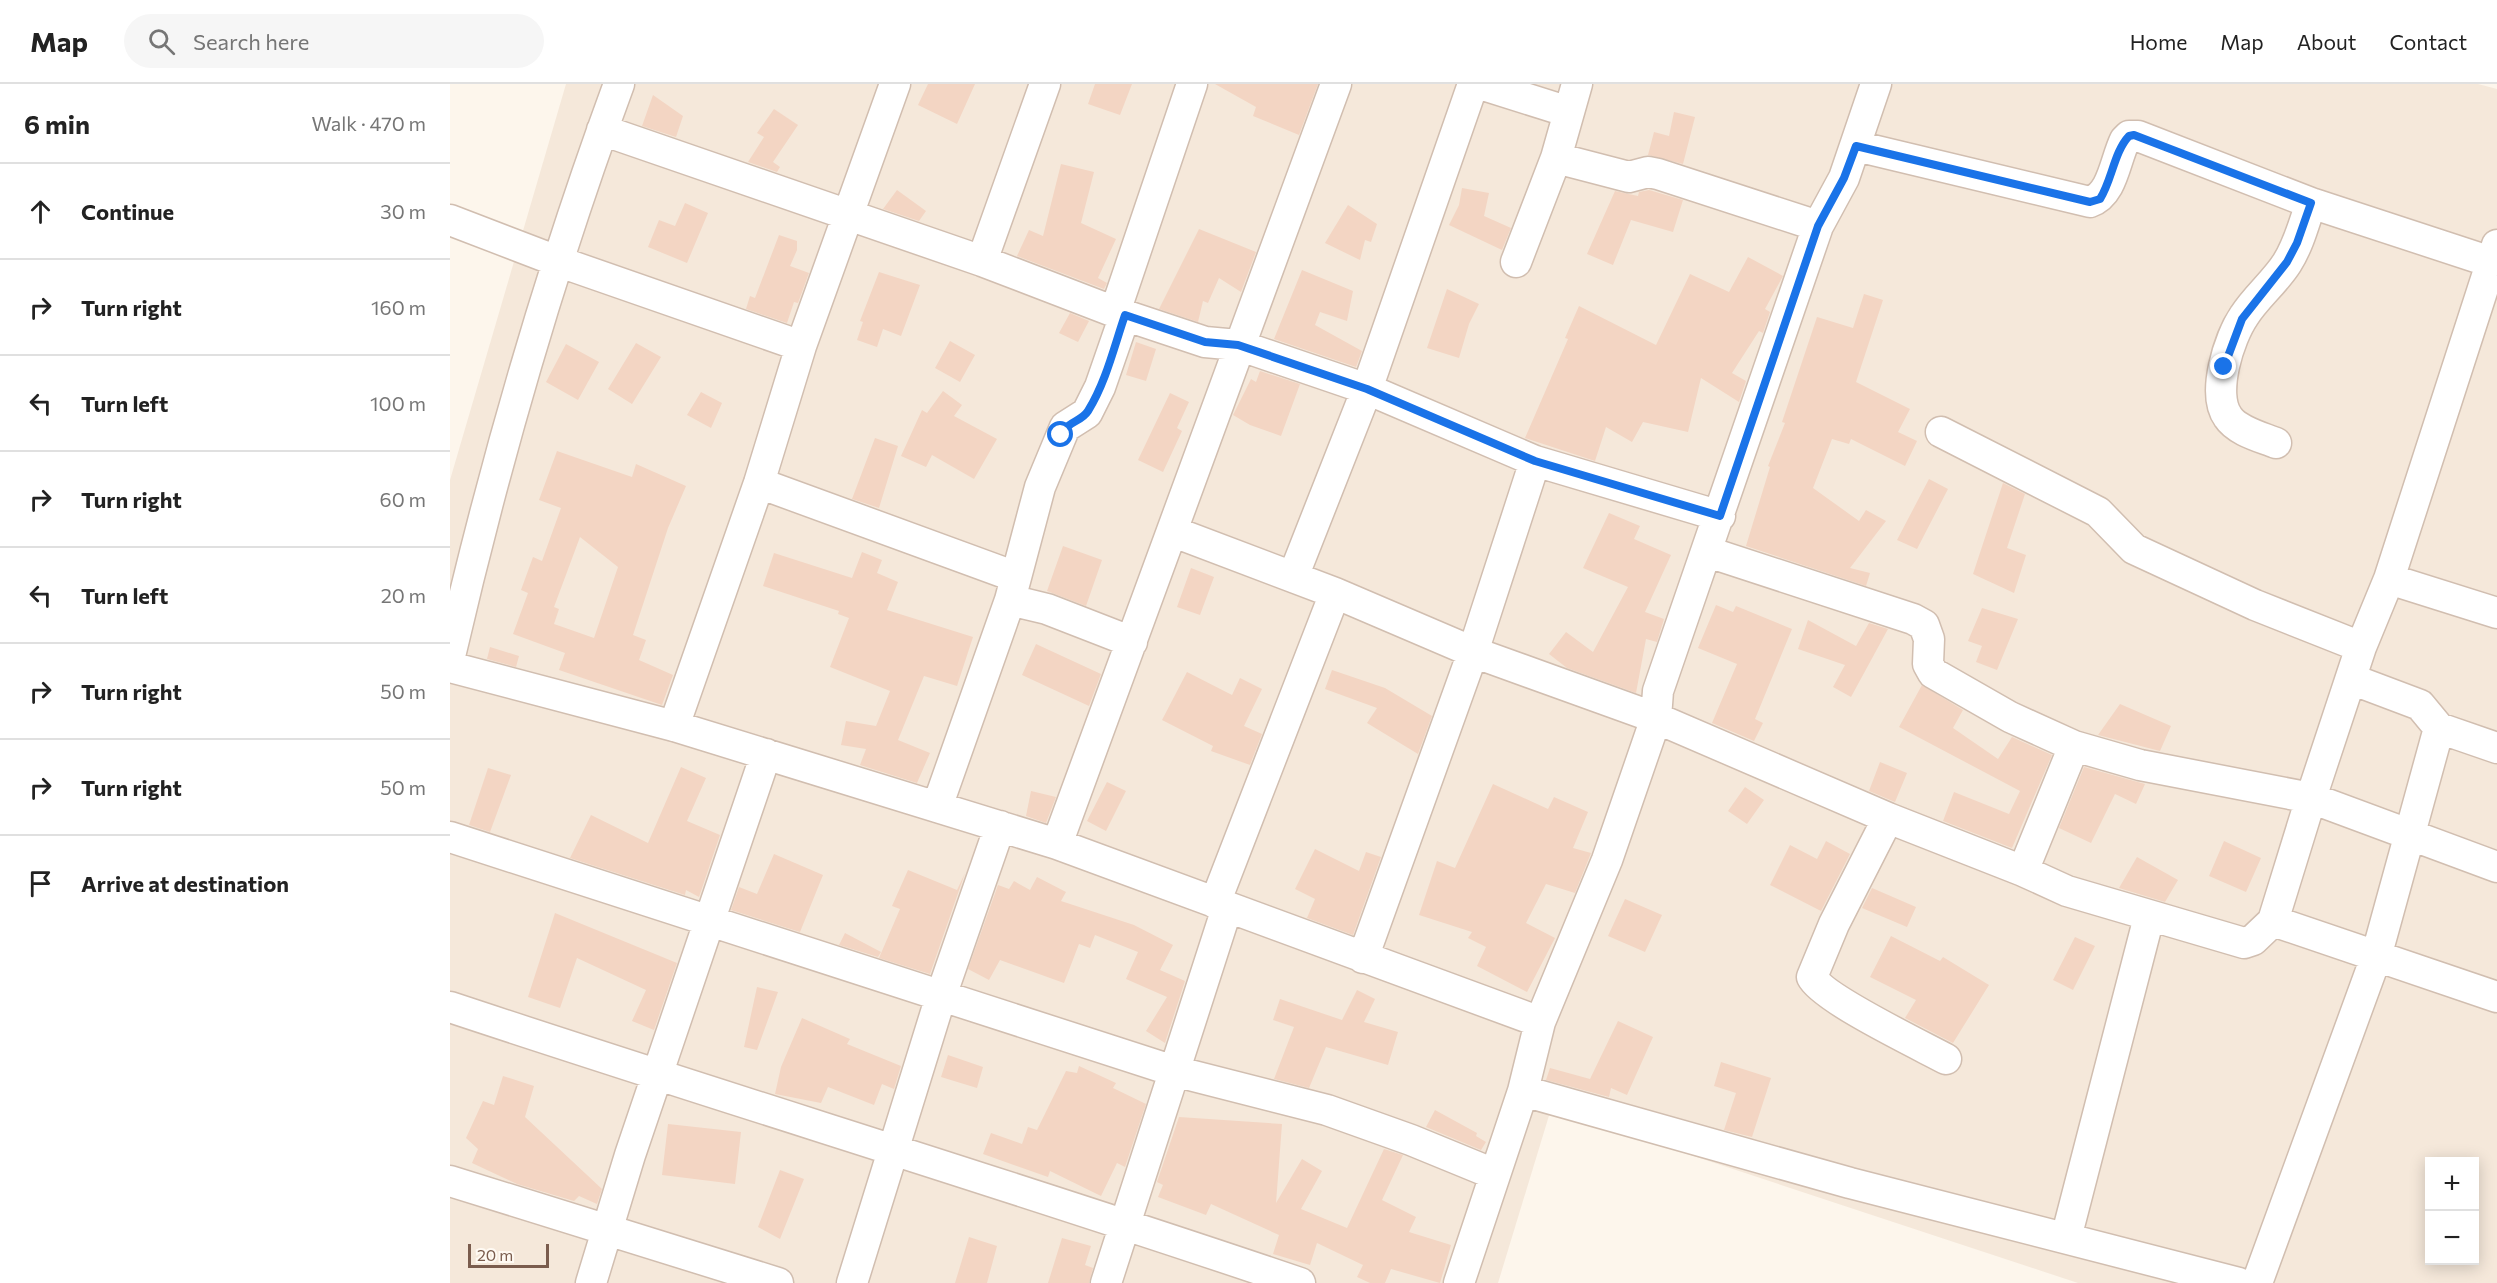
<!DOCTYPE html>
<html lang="en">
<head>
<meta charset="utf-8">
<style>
	body { margin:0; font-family:Commissioner,sans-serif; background:#f6f6f6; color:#222 }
	.controls { position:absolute; right:18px; bottom:18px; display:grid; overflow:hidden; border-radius:0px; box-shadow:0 3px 15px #0003 }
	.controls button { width:54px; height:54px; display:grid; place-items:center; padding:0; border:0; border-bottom:2px solid #e0e0e0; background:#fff; color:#222; font:30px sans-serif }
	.scale { position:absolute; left:18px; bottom:15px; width:81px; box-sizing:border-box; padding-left:6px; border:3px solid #7a5c4d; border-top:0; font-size:16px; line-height:21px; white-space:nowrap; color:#7a5c4d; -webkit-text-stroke:4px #fffaf3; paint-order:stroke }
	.stop { position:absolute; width:18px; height:18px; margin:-14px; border:4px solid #1a73e8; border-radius:50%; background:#fff }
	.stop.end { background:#1a73e8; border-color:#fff; box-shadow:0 2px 6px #0008 }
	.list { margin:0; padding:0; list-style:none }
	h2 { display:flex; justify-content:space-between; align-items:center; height:78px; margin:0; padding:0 24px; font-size:26px }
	h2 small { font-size:20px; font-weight:400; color:#767676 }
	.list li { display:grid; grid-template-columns:39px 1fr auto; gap:18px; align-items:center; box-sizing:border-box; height:96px; padding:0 24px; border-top:2px solid #e0e0e0 }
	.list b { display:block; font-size:22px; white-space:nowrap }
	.list em { font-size:20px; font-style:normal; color:#767676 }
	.icon { flex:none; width:33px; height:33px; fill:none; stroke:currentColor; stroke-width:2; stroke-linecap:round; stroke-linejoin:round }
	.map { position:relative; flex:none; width:2047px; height:1199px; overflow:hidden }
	header { display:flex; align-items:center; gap:36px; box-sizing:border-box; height:84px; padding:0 30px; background:#fff; border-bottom:2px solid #e0e0e0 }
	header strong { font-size:28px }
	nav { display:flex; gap:33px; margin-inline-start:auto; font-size:21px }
	.search { width:420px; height:54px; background:#f6f6f6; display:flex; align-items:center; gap:15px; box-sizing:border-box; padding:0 21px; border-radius:33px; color:#767676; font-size:22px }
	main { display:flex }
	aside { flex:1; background:#fff }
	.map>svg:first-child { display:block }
	.residential { fill:#f5e8da; fill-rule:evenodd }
	.building { fill:#f3d5c3; fill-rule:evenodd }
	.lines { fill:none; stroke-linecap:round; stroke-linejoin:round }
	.minor-casing { stroke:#d1beb0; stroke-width:33 }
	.minor { stroke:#fff; stroke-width:30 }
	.route { stroke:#1a73e8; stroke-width:8 }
</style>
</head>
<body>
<header>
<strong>Map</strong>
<div class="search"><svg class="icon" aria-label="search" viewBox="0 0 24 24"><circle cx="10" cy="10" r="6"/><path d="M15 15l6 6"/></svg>Search here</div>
<nav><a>Home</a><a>Map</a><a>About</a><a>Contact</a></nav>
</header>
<main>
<aside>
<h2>6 min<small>Walk · 470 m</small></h2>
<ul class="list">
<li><svg class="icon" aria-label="ahead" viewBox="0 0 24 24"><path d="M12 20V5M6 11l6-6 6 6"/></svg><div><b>Continue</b></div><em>30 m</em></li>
<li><svg class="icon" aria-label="right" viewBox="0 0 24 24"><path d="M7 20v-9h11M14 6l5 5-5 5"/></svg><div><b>Turn right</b></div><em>160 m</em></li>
<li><svg class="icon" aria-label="left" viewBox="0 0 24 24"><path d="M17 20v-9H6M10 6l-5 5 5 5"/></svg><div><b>Turn left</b></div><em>100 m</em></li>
<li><svg class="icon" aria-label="right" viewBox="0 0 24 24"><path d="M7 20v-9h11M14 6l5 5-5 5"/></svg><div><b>Turn right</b></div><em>60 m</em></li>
<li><svg class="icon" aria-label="left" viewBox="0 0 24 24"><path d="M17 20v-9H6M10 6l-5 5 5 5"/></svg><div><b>Turn left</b></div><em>20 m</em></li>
<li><svg class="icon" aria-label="right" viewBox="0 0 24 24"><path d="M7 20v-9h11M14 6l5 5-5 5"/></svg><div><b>Turn right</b></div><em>50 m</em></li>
<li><svg class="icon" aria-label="right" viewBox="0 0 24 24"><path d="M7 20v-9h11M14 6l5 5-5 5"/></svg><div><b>Turn right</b></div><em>50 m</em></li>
<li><svg class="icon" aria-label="arrive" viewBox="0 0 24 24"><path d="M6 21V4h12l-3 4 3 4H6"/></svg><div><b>Arrive at destination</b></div></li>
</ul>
</aside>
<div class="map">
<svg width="2047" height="1199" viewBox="0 0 2047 1199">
	<rect width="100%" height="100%" fill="#fdf6ec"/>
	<path class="residential" d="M116 0H2028L2047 5V1199H1628L1101 1025 1048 1199H0V396ZM1980 1078H2024V1176H1980Z"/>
	<path class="building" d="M478 0H525L507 40 468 21Z
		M645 0H682L670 31 638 20Z
		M765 0H868L849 51 803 32 806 23Z
		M203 11 233 32 226 53 192 42Z
		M324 25 348 41 323 78 330 83 327 88 298 78 314 53 307 49Z
		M1224 28 1245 33 1233 80 1198 71 1204 48 1219 52Z
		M611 80 644 88 631 139 666 155 648 194 657 199 654 205 567 172 579 146 593 152Z
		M1012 104 1039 109 1034 132 1061 144 1052 166 999 141 1009 121Z
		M447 106 476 127 469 137 433 125Z
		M1199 106 1233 116 1223 148 1181 136 1163 181 1137 170 1165 107 1188 112 1189 108Z
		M235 119 258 129 237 179 198 163 209 136 225 142Z
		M898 121 927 140 921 158 915 156 910 176 875 159Z
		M749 145 806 168 791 208 769 194 758 219 753 217 748 238 709 225Z
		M329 151 347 157V166L340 182 359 189 348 219 344 218 337 239 296 225 300 212 305 214Z
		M1298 173 1333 192 1315 225 1320 228 1313 249 1309 247 1282 289 1296 297 1289 318 1251 294 1238 348 1193 338 1182 358 1156 343 1145 377 1075 354 1118 255 1115 254 1129 222 1206 261 1240 190 1279 208Z
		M852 186 903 207 897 237 870 228 865 241 912 267 906 283 824 255Z
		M429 188 470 201 451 252 433 245 427 263 407 256 413 238 410 237Z
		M997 205 1029 220 1019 240 1009 274 977 264Z
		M1414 210 1433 216 1406 298 1460 325 1448 348 1467 357 1455 382 1401 355 1399 360 1382 355 1363 404 1409 437 1416 426 1436 437 1400 484 1420 489 1416 502 1296 462 1320 383 1318 382 1335 339 1332 338 1367 233 1403 244Z
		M620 229 639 237 628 258 609 249Z
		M500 257 525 271 510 298 485 284Z
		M686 258 706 265 696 297 676 291Z
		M186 259 211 273 182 320 158 305Z
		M116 260 149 278 128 316 96 298Z
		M810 287 850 300 831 352 800 341 783 331 801 295 806 298Z
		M493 307 512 321 504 332 547 355 524 395 482 371 476 383 451 372 472 326 477 329Z
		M251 308 272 319 261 344 237 331Z
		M720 309 739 318 727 344 732 347 713 388 688 376Z
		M425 354 448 362 429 424 402 415Z
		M107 367 182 393 186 380 236 402 218 444 183 551 196 556 189 576 223 591 212 621 109 586 115 569 63 550 78 509 71 506 83 473 92 477 111 424 89 416ZM130 453 168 483 144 554 104 540 109 525 104 523Z
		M1479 395 1498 405 1467 465 1447 456Z
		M1553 399 1575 410 1557 464 1576 471 1564 509 1523 490Z
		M1159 429 1190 442 1184 455 1221 471 1195 528 1214 535 1207 558 1196 555 1186 609 1117 584 1099 570 1116 548 1143 568 1178 503 1133 484Z
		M613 462 652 476 636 522 597 507Z
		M412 468 432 476 427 489 448 498 437 526 523 553 507 602 474 592 448 656 480 669 467 699 410 681 416 665 391 661 396 637 426 642 440 607 380 583 399 534 388 530 389 527 313 502 324 469 402 494Z
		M741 484 764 493 750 531 727 523Z
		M1266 521 1283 528 1286 522 1342 545 1305 635 1313 639 1304 657 1262 639 1287 580 1248 564Z
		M1532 524 1568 535 1547 586 1526 578 1532 562 1518 557Z
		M1358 536 1406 562 1419 539 1438 545 1401 613 1383 603 1395 581 1348 565Z
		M586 560 651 590 639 622 572 591Z
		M40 563 69 572 66 583 37 575Z
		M882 586 935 604 982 632 968 670 917 639 927 624 875 605Z
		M737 588 782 611 790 594 812 605 794 642 812 650 800 681 761 667 763 662 712 636Z
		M1472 601 1513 626 1503 644 1548 675 1562 653 1602 671 1562 764 1493 737 1504 708 1559 730 1570 707 1449 643Z
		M1670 620 1721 642 1710 667 1648 651Z
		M1430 678 1457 689 1445 718 1419 707Z
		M231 683 256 694 237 737 270 751 249 813 236 806 235 811 120 774 141 731 198 759Z
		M1634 683 1695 700 1686 720 1665 710 1641 759 1609 744Z
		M38 684 61 691 40 748 19 741Z
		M657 698 676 707 656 747 637 737Z
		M1043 700 1098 725 1104 713 1138 728 1123 764 1141 769 1125 809 1096 800 1076 839 1105 854 1077 908 1027 882 1036 863 1018 854 1022 848 969 831 987 777 1005 784Z
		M1295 703 1314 716 1297 740 1278 727Z
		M581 707 606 713 596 739 576 732Z
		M1376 757 1400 770 1371 827 1320 801 1340 761 1367 775Z
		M1774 757 1811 774 1796 808 1759 792Z
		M865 765 909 787 916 768 931 773 903 851 857 834 865 815 845 805Z
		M324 770 373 791 350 848 281 826 289 803 307 810Z
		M1687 773 1728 796 1715 818 1669 804Z
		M458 786 507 806 515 789 480 890 429 874 450 825 442 822Z
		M587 793 616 808 611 817 684 841 723 861 710 886 735 897 715 959 696 947 717 913 676 895 688 868 645 851 640 864 629 860 614 899 550 876 539 896 518 885 548 801 559 805 564 797 580 806Z
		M1422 804 1466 823 1457 843 1412 824Z
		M1175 815 1212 831 1195 868 1158 852Z
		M105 829 227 879 204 946 182 937 196 906 127 874 110 924 78 913Z
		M395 849 431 868 428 873 389 861Z
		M1441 852 1490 877 1493 873 1539 901 1503 959 1455 934 1466 916 1420 893Z
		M1625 853 1645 862 1623 906 1603 896Z
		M307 903 328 908 307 966 294 963Z
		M907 906 925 915 914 938 948 948 938 981 876 963 859 1004 824 995 844 943 823 936 830 915 892 936Z
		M352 934 400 955 397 960 451 982 444 1005 432 1000 424 1021 378 1003 371 1019 325 1010 331 983Z
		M1168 937 1203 953 1177 1011 1161 1004 1159 1013 1096 996 1100 984 1140 995Z
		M498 971 533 983 527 1004 491 993Z
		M1271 978 1321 994 1302 1053 1274 1046 1286 1009 1264 1002Z
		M629 982 666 999 663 1004 696 1020 675 1083 667 1079 651 1112 600 1087 598 1093 533 1070 541 1049 572 1060 578 1043 587 1046 616 987 627 989Z
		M53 992 84 1002 75 1033 152 1105 147 1120 129 1112 124 1117 67 1100 22 1079 28 1065 16 1054 33 1017 44 1021Z
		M985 1026 1027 1049 1026 1052 1036 1058 1031 1066 976 1043Z
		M729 1033 832 1040 826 1119 852 1075 872 1087 851 1125 897 1144 934 1065 953 1071 932 1116 966 1133 959 1148 1001 1161 990 1199 941 1185 935 1199H920L907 1193 913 1181 867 1159 860 1181 823 1170 829 1151 761 1120 756 1131 708 1113 713 1101 707 1098Z
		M218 1040 291 1048 285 1100 212 1091Z
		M330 1086 354 1095 330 1155 308 1143Z
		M519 1153 547 1162 537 1199H505Z
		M612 1154 641 1162 635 1181 643 1184 639 1199H598Z"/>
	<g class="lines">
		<g class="minor-casing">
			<path id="minor" d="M1030 0 1119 28
				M152 46 532 177 665 228 755 258 788 261 917 305 1085 377 1270 432
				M1406 62 1640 118C1663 110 1665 76 1675 56L1679 52H1688L1861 119 2041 178
				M1106 74 1179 93 1198 88 1208 90 1368 142
				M0 136 107 177 351 262
				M532 177 595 0
				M1066 178 1106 74 1127 0
				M665 228 742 0
				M1491 348 1648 428 1684 465 1805 521 1911 563
				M1826 359C1811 353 1787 347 1778 333 1761 310 1779 254 1794 232 1806 213 1825 198 1837 179 1849 160 1854 139 1861 119
				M309 399 566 493
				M724 448 885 509 1023 568 1206 634 1438 734 1573 787 1617 807 1794 859 1803 856 1823 837 1861 714 1911 563 1939 495 2047 161
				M1258 468 1463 535 1474 541 1479 555 1478 580 1483 589 1560 633 1624 662 1690 681 1861 714 2047 783
				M843 493 917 305 1023 0
				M1939 495 2047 529
				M560 516 597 525 682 558
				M0 572C45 378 100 187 169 0
				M0 583 224 642 607 760 1090 938
				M1901 595 1970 621 1989 644 2047 664
				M224 642 309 399 351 262 445 0
				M487 723 560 516 590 403 615 343 637 329 650 303 675 231
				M1438 734 1384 840 1362 893C1372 914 1470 961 1496 975
				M0 753 724 987 877 1026 961 1056 1044 1090
				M607 760 886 0
				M1573 787 1624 662
				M765 819 885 509
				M1823 837 2047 913
				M913 874 1023 568 1085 377
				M0 923C283 1017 568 1103 850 1199
				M1073 1007 1400 1099 1789 1199
				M0 1097 328 1199
				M1616 1154 1699 833
				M141 1199 180 1071 316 670
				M402 1199 491 912 550 742
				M656 1199 777 824
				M1009 1199 1073 1007 1090 938 1157 776 1206 634 1208 607 1368 142 1394 94 1426 0
				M1807 1199 1926 873 1989 644"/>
		</g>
		<use href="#minor" class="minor"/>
	</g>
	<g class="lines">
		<path class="route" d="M611 351C619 336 631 338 638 327 656 298 664 263 675 231L755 258 788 261 917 305 1085 377 1270 432 1368 142 1394 94 1406 62 1640 118 1650 115C1662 96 1664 68 1679 52L1684 51 1861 119 1847 159 1837 178 1792 235 1774 283"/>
	</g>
</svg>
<div class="controls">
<button>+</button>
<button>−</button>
</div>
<div class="scale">20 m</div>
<div class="stop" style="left:611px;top:351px"></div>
<div class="stop end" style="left:1774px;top:283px"></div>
</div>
</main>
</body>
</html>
